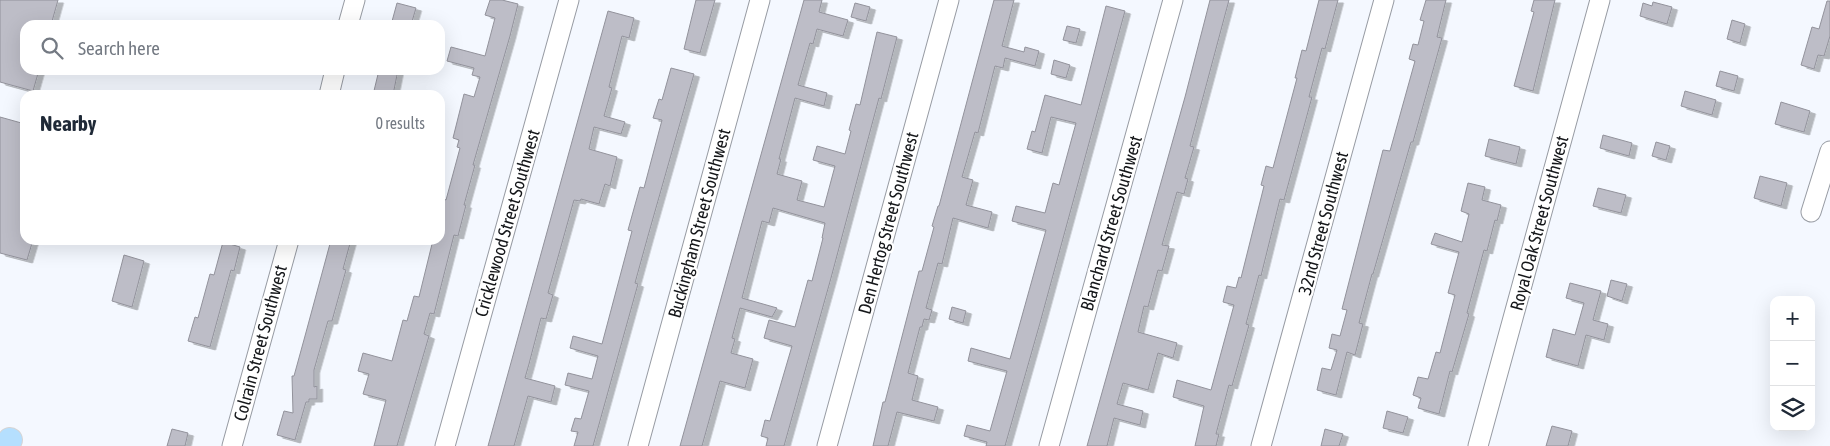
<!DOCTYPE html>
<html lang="en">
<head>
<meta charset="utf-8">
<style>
	body { margin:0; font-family:"Asap Condensed",sans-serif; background:#f2f2f3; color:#1f2937 }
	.controls { position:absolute; right:15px; bottom:15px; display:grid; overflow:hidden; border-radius:10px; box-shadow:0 5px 20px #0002 }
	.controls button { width:45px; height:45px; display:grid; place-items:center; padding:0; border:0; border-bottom:1px solid #e0e1e3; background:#fff; color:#1f2937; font:25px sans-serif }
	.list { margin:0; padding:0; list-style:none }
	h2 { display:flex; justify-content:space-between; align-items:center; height:65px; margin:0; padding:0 20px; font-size:21px }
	h2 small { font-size:16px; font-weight:400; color:#747a83 }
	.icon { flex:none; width:28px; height:28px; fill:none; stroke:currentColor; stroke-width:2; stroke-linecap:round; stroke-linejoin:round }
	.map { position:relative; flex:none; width:1830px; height:446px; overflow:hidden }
	.search { position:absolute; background:#fff; box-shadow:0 5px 20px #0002; left:20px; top:20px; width:425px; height:55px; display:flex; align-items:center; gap:12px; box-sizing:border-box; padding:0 18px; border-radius:15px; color:#747a83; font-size:19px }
	.panel { position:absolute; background:#fff; box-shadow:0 5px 20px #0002; left:20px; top:90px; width:425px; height:155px; border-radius:15px }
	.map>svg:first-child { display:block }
	.building { fill:#bdbdc7; stroke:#92929b; filter:url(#shadow) }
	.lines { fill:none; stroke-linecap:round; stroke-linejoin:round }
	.minor-casing { stroke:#979ba3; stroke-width:21 }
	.major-casing { stroke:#d5d5d6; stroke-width:26 }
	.minor { stroke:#fff; stroke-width:19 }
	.major { stroke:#b5dffe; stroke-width:24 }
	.labels { text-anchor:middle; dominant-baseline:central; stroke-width:4.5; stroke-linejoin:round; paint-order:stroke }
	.street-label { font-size:18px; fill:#15171a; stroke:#fff }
</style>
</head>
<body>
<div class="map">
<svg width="1830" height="446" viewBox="0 0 1830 446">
	<defs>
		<filter id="shadow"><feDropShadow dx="5.5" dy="3" stdDeviation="0" flood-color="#0004"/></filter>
	</defs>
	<rect width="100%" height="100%" fill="#f4f8ff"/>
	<path class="building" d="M0 0H58L51 25H25V70H39L33 91 0 82Z
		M490 0H502L518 4 510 36 473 165H475L464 205H466L458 236 454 235 434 314 430 313 424 334 429 336 397 446H374L386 400 363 394 369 374 358 371 363 353 392 361 403 320 407 321 414 296 419 297 433 240H440V214L444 199 446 200 460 148 457 147 459 140 453 138 464 94 474 97 480 77 472 75 474 68 447 61 451 47 485 56 495 18 485 15Z
		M696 0H715L700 53 684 49Z
		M804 0H822L819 12 848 20 843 36 817 29 813 44 810 43 798 85 827 93 824 106 795 98 779 159H781L777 174 802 181 797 200 824 207 835 166 813 160 817 146 845 154 851 131 849 130 856 104 860 105 877 32 897 37 881 99 879 98 831 278 784 446H766L768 438 761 436 765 420 770 421 792 346 764 338 769 320 795 327 808 280 812 281 823 238H822L825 223 773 208 769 223 762 221 742 298 777 308 772 317 740 308 732 338 735 339 731 353 753 359 745 388 720 381 702 446H680Z
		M994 0H1014L1002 46 1024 52 1025 47 1039 51 1035 66 1005 58 1003 68 995 66 978 133 975 132 962 177 973 180 966 205 992 212 988 228 953 218 942 264 938 263 926 308 932 310 929 320 924 319 922 327H920L908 373 918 376 912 400 938 407 934 421 897 412 888 446H873L883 402H885L919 271H922L934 227 932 226 938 206H939Z
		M1210 0H1229L1190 146 1194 147 1185 178 1188 179 1184 194 1177 192 1162 245 1169 246 1162 271 1158 270 1148 307 1144 306 1138 332 1177 343 1173 358 1158 353 1148 390 1123 383 1117 404 1143 411 1140 425 1114 418 1107 446H1087L1185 97Z
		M1319 0H1338L1325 49 1322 48 1309 97H1312L1284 200 1280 199 1261 276 1259 275 1246 324 1249 325 1232 386 1229 385 1216 434H1219L1216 446H1195L1204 406 1173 397 1177 380 1211 390 1234 305 1223 302 1227 286 1236 288 1239 277 1241 278 1264 186 1261 185 1266 166 1273 168 1297 78H1295L1302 50 1306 51Z
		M1426 0H1446L1437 37 1442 38 1413 142H1411L1373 274H1372L1359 323 1363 324 1355 355 1347 352 1336 395 1317 390 1322 368 1331 370 1337 350 1329 348 1332 334 1340 336 1347 310 1342 309 1383 150 1390 151 1415 61 1409 59 1413 44 1418 45 1424 21 1420 20Z
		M1534 0H1555L1533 91 1514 86 1534 12 1531 11Z
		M1827 1H1830V36L1824 56 1818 55 1814 69 1801 65 1812 27 1819 29Z
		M1653 2 1672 7 1667 24 1640 16 1643 3 1652 6Z
		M397 3 416 8 411 25H391Z
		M855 3 870 7 866 21 851 17Z
		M1106 6 1125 11 1040 323 1005 446H986L987 442 964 436 967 425 990 431 1007 371 968 361 971 348 1010 359 1046 230 1012 221 1016 206 1045 213 1053 183 1059 185 1076 123 1051 117 1042 153 1027 149 1032 131 1035 132 1045 95 1081 105Z
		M608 11 634 18 629 38 622 36 609 87 612 88 604 116 625 122 621 134 594 127 589 149 617 157 610 186 605 184 599 204 581 199 580 201 574 200 548 293 553 295 546 319 541 318 529 364 525 378 555 386 551 402 528 396 514 446H488Z
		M1732 20 1745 24 1740 43 1727 39Z
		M1067 26 1080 29 1076 43 1063 40Z
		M1054 60 1070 65 1066 78 1051 74Z
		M671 68 694 74 648 236 635 283 638 284 593 446H574L578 432 571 431 575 418 581 419 589 391 565 385 568 373 592 379 598 356 570 348 573 336 602 344 632 231 628 230 640 187 644 188 662 120 653 118 659 99 662 100Z
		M379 70H398L393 95H373Z
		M1720 71 1738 76 1734 91 1716 86Z
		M1685 91 1716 100 1712 115 1681 106Z
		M1781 102 1810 111 1804 132 1775 124Z
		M0 117 25 124V240H33L27 260 0 253Z
		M1603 135 1632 143 1629 156 1600 148Z
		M1489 139 1520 147 1516 164 1485 156Z
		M1656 142 1670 146 1666 160 1652 156Z
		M1760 176 1787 183 1781 206 1754 198Z
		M1468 183 1485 187 1482 200 1501 205 1497 221 1495 220 1487 251 1484 250 1467 313 1469 314 1462 338 1452 372 1450 371 1439 414 1418 408 1421 398 1413 395 1418 377 1428 379 1436 352 1440 353 1455 295 1448 293 1459 252 1431 244 1435 233 1462 242 1469 214 1461 211Z
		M1598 188 1626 195 1621 213 1593 206Z
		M331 240H351L343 269 346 270 332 321H328L314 370V387L317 386V399H309V402H306L295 440 277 435 284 411 293 413 292 376H294L305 336Z
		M223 242 240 247 234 271 231 270 210 347 188 341 195 317 198 318 210 274 214 275Z
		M124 255 144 261 132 307 112 301Z
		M1611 280 1627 284 1622 301 1607 296Z
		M1570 283 1601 291 1593 320 1608 324 1604 340 1586 335 1578 366 1546 357 1553 329 1575 335 1584 303 1566 298Z
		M952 307 966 311 963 323 949 319Z
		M1387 411 1408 417 1403 433 1383 428Z
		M1552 426 1572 431 1568 446H1546Z
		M172 429 188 433 185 446H167Z
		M1325 429 1343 434 1339 446H1321Z"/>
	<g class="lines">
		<g class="minor-casing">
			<path id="minor" d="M348 25 355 0
				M329 95 335 70
				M1811 212 1830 151
				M232 446 289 240
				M445 446 569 0
				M638 446 760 0
				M827 446 949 0
				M1049 446 1173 0
				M1261 446 1384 0
				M1478 446 1600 0"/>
		</g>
		<g class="major-casing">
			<path id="major" d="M5 446 10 440"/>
		</g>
		<use href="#minor" class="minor"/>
		<use href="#major" class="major"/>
	</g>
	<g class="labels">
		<g class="street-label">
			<text transform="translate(507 223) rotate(-74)">Cricklewood Street Southwest</text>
			<text transform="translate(699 223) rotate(-75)">Buckingham Street Southwest</text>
			<text transform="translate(888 223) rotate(-75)">Den Hertog Street Southwest</text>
			<text transform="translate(1111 223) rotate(-74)">Blanchard Street Southwest</text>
			<text transform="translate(1323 223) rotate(-75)">32nd Street Southwest</text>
			<text transform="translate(1539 223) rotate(-75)">Royal Oak Street Southwest</text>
			<text transform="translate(260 343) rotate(-75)">Colrain Street Southwest</text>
		</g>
	</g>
</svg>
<div class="controls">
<button>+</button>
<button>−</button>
<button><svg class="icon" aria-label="layers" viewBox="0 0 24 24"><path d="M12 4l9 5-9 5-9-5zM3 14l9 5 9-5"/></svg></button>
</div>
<div class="search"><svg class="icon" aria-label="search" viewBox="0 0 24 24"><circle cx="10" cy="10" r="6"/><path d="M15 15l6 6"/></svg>Search here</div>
<section class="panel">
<h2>Nearby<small>0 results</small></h2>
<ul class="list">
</ul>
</section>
</div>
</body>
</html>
